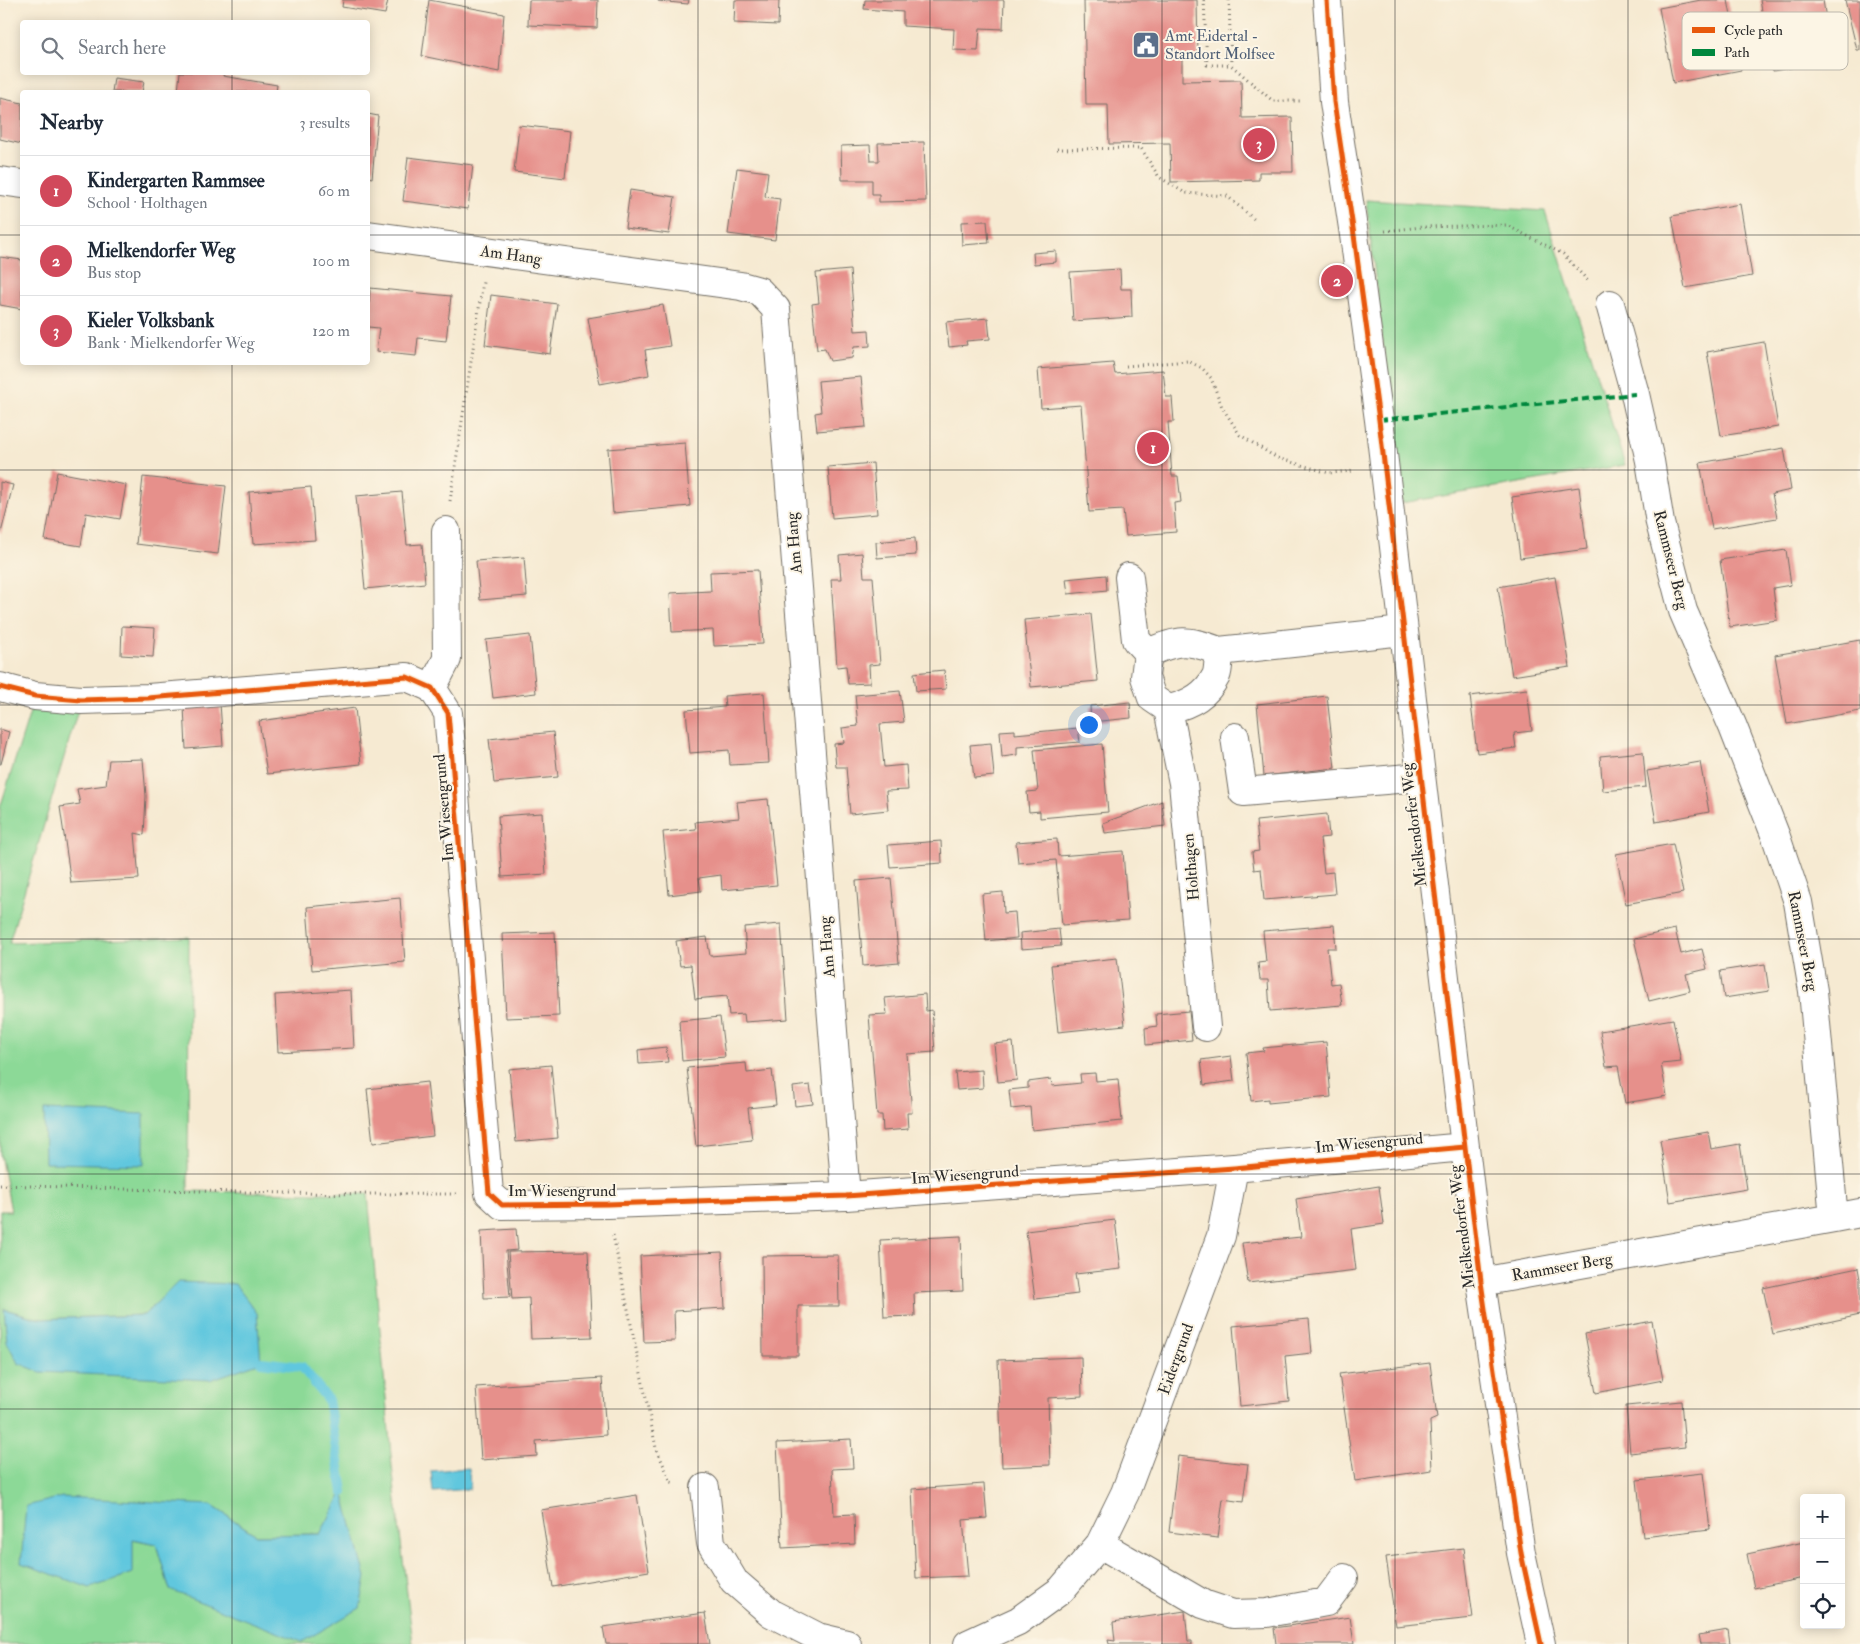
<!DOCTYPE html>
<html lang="en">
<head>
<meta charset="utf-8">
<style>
	body { margin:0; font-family:"IM FELL Double Pica",serif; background:#f6f6f7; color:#1f2937 }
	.controls { position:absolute; right:15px; bottom:15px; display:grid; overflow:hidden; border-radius:5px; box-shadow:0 2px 12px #0003 }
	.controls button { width:45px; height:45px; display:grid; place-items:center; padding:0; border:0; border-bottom:1px solid #e0e1e3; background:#fff; color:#1f2937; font:25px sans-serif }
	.you { position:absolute; left:1088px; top:724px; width:18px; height:18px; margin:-12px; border:4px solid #fff; border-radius:50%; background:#1a73e8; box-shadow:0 0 0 8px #1a73e833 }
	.badge { display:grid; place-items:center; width:32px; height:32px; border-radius:50%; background:#d1495b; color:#fff; font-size:16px; font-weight:700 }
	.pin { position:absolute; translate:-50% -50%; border:2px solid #fff; box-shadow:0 1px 5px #0006 }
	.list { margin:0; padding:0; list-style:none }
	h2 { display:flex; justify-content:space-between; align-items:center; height:65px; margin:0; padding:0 20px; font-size:21px }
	h2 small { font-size:16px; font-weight:400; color:#747a83 }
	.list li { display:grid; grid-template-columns:32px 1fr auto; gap:15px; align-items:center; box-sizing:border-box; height:70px; padding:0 20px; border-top:1px solid #e0e1e3 }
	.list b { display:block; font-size:19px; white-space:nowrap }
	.list p { margin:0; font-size:16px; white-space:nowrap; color:#747a83 }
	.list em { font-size:16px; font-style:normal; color:#747a83 }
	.icon { flex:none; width:28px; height:28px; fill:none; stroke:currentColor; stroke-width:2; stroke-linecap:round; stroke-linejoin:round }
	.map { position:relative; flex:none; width:1860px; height:1644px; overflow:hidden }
	.search { position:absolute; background:#fff; box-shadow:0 2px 12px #0003; left:20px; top:20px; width:350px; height:55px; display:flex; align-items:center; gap:12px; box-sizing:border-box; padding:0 18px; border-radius:5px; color:#747a83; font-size:19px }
	.panel { position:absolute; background:#fff; box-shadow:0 2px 12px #0003; left:20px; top:90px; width:350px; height:275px; border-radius:5px }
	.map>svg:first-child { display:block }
	.green { fill:#8cd997; stroke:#5c8261; fill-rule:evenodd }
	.water { fill:#61c7de; stroke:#467984 }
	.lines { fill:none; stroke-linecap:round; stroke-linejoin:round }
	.stream { stroke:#61c7de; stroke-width:10 }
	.building { fill:#e6908b }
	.minor-casing { stroke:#726e65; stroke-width:30 }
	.path { stroke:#726e65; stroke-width:3; stroke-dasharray:1 4; stroke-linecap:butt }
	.minor { stroke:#fff; stroke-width:28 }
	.quiet { stroke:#00873e; stroke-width:4; stroke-dasharray:8 4; stroke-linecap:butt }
	.cycleway-casing { stroke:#fcf5e5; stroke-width:8 }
	.cycleway { stroke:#e8590c; stroke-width:5 }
	.grid { fill:none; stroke:#2b2b2b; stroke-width:1; stroke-opacity:0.55 }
	.labels { text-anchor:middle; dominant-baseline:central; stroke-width:4; stroke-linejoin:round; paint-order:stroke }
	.service-label { font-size:16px; fill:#4e5e75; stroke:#fcf5e5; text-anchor:start }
	.street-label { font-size:16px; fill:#2b2b2b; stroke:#fcf5e5 }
	.key { fill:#fcf5e5; stroke:#bdb8ad; stroke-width:1 }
	.key-label { font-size:14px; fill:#2b2b2b }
</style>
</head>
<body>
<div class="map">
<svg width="1860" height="1644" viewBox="0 0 1860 1644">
	<rect width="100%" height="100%" fill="#fcf5e5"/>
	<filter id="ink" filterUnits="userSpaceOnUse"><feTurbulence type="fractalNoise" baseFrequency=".02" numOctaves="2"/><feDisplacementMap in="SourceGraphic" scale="10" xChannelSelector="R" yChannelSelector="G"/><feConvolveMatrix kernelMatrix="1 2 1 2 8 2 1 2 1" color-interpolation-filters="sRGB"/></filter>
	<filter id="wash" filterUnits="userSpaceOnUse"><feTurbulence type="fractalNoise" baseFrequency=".0096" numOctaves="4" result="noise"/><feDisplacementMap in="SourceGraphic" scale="20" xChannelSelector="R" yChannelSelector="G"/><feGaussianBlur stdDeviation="1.12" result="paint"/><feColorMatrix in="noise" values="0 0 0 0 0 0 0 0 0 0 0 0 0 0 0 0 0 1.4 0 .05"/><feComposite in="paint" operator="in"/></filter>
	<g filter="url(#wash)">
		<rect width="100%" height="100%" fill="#f6ead2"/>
		<path class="green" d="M1366 200 1545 211 1625 465 1402 503Z
			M35 696 81 700 9 943 189 937 188 1191 368 1194 392 1466 413 1644H0V1211H11L0 1153V808ZM178 1283 210 1380 4 1309 40 1319 144 1315ZM211 1505 256 1535 320 1534 170 1590 156 1544 133 1539Z"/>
		<path class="water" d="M44 1110 144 1114V1165L45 1163Z
			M178 1282 235 1284 257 1313 261 1362 210 1380 40 1372 18 1363 7 1342 4 1309 40 1319 144 1315Z
			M469 1468 470 1489 433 1492 431 1471Z
			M343 1492 366 1577 360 1608 302 1642 170 1590 156 1544 133 1539V1573L90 1588 21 1563 26 1506 62 1497 211 1505 256 1535 320 1534Z"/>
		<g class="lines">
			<path class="stream" d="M261 1362 302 1367 328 1400 343 1492"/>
		</g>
		<g id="blocks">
			<path class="building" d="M343 0H388L385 14 342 7Z
				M429 0 504 14 499 72 422 56Z
				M529 0H598L597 28 528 25Z
				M658 0H689L688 4 658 1Z
				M735 0H779L778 25 734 23Z
				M865 0H1004L1003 29 980 28 978 51 953 50 954 29 903 26V12L864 9Z
				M1084 0H1197L1198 57H1182V81L1241 80 1242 118 1292 117 1293 172H1259V180L1171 182 1170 143 1109 144 1108 105H1086Z
				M1701 0H1728L1741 70 1673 83 1659 8Z
				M1760 0H1823L1830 45 1793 51 1796 67 1773 71Z
				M1845 0H1860V50H1857Z
				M180 72H224L223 76 277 85 276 92H178Z
				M114 78 144 82 142 92H112Z
				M0 98 22 103V144L0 139Z
				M368 114 378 116 372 178 368 177Z
				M519 125 570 131 565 178 514 172Z
				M924 142 926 201 879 202V194H872V180H842L841 146 870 145 871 161H879L878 143Z
				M408 157 473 165 468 209 403 201Z
				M737 168 768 172 765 197 780 199 775 240 728 234Z
				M630 190 675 197 669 234 625 228Z
				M1740 204 1752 276 1685 288 1672 216Z
				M987 221 989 243 962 245 961 222Z
				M1056 251V262L1034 264 1033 253Z
				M0 257 22 260V309L0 305Z
				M1120 269 1121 289H1131L1132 317 1073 321 1070 272Z
				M850 270 855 331 869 330 870 346 854 347 852 358 830 361 825 349 817 350 812 304 819 303 816 273Z
				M370 288 451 296 446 341 418 338 416 356 376 352 379 328 368 327Z
				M491 295 557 304 550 354 485 345Z
				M663 305 670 346 645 350 649 375 600 384 588 318Z
				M988 318 990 339 966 341 967 345 949 347 946 322Z
				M1764 342 1778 427 1721 436 1707 352Z
				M1113 363 1115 374 1163 370 1166 397H1172L1174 422H1168L1172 476H1178L1181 502 1174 503 1176 532 1126 536 1123 510 1089 512 1081 405 1041 408 1038 369Z
				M861 377 866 427 817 431 815 413 821 412 818 381Z
				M685 443 690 506 613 513 608 449Z
				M1784 448 1791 490 1772 494 1777 518 1712 529 1700 463Z
				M873 463 877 514 832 518 828 467Z
				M57 472 126 485 120 519 86 513 81 546 45 540Z
				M143 477 226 486 218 554 136 544Z
				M0 482 13 485 1 533 0 532Z
				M311 487 315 540 253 544 249 492Z
				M1579 487 1587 549 1520 558 1512 497Z
				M402 492 407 545 422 544 425 583 365 589 356 496Z
				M915 538 916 555 877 558 876 542Z
				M1786 550 1791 585 1773 588 1777 620 1730 627 1720 560Z
				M862 553 864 577H873L880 664 869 665 870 683 848 684 846 666 837 667 831 579H841L839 555Z
				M524 557 527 596 480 600 476 561Z
				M758 570 763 644 714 646 713 630 672 632 670 593 711 591 710 572Z
				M1106 575 1107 590 1068 594 1066 579Z
				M1555 577 1570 667 1512 676 1498 587Z
				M1091 614 1098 681 1031 687 1024 620Z
				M122 626 155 628 153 657 121 655Z
				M530 635 536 693 493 698 486 640Z
				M1860 640V711L1787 724 1775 655Z
				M944 670 946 689 916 691 914 673Z
				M1527 689 1532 731 1514 733 1516 748 1477 753 1470 696Z
				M900 691 904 722 880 724 884 767 906 765 908 790 886 791 888 810 850 814 846 767H836L834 744 844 743 842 728 858 726 855 695Z
				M764 693 769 763 730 765 729 750 690 753 686 710 725 707 724 696Z
				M1327 696 1335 768 1264 776 1257 704Z
				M1130 702 1131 718 1091 722 1090 706Z
				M220 703 223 746 186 749 184 706Z
				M355 708 361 764 267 774 259 721Z
				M1078 728 1080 742 1017 747V755L1002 757 1000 731 1015 730V734Z
				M0 729 9 732 1 764H0Z
				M553 732 558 777 494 783 489 739Z
				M991 743 994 776 974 778 970 745Z
				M1102 744 1108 812 1040 818V811L1029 812 1027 792 1038 791 1034 750Z
				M1643 752 1646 787 1603 791 1600 756Z
				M143 759 146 796 144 835 135 833 139 879 71 883 60 807 80 804 77 789 106 785 109 760Z
				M1700 762 1709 812 1656 822 1647 771Z
				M768 799 777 885 722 890 721 875 699 878 701 891 669 895 663 832 696 829 695 822 739 818 737 802Z
				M1162 801 1165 826 1105 833 1103 823Z
				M542 813 546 874 502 877 498 816Z
				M1327 814 1329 837 1320 838 1324 873 1333 872 1335 894 1264 900 1261 869 1254 870 1252 852 1259 851 1256 821Z
				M1057 839 1058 856 1123 851 1128 920 1062 925 1056 860 1018 863 1016 842Z
				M941 841 942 863 890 867 888 845Z
				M1673 844 1683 893 1626 904 1616 854Z
				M891 878 899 963 863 966 856 881Z
				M1003 892 1004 913 1015 912 1017 938 986 941 982 894Z
				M400 898 405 962 312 970 307 907Z
				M781 924 788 1019 745 1022 744 1014 729 1015 727 996 695 999 691 965 680 966 676 941 707 937 710 956 746 953 744 927Z
				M1334 925 1336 948H1327L1331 984 1339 983 1342 1005 1270 1011 1268 980H1260L1258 963 1266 962 1263 931Z
				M1059 929 1061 946 1021 949 1020 933Z
				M1675 929 1681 954 1702 949 1707 969 1686 974 1690 991 1649 1001 1634 939Z
				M555 932 559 1016 506 1018 502 934Z
				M1117 958 1125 1025 1058 1032 1051 965Z
				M1765 964 1769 991 1724 998 1720 971Z
				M351 990 354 1048 278 1052 275 995Z
				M925 994 926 1011 932 1010 935 1052 907 1054 912 1113H907L908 1129 883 1131 882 1115H877L869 1015 887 1014 885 998Z
				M1189 1011 1192 1040 1146 1045 1145 1028 1157 1026 1156 1014Z
				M720 1017 725 1057 682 1061 679 1021Z
				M1673 1019 1681 1062 1661 1064 1667 1096 1625 1103 1618 1066 1606 1067 1600 1031Z
				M1013 1042 1017 1080 998 1082 994 1044Z
				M1326 1042 1331 1097 1268 1103V1099L1251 1101 1246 1053 1264 1051 1263 1048Z
				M666 1047 668 1062 639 1064 638 1050Z
				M1231 1056 1234 1081 1204 1085 1201 1060Z
				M746 1063 747 1073 772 1070 776 1105 748 1108 752 1140 696 1146 687 1068Z
				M551 1065 558 1138 516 1142 509 1069Z
				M982 1070 983 1088 957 1090 955 1072Z
				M1095 1073 1096 1081 1118 1079 1122 1121 1032 1130 1030 1107 1011 1109 1009 1090 1028 1088V1082L1051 1079 1052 1086 1081 1083 1080 1074Z
				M427 1082 433 1136 373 1143 367 1089Z
				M810 1085 813 1104 795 1106 793 1087Z
				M1708 1132 1711 1149 1740 1144 1747 1189 1670 1202 1660 1140Z
				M1379 1186 1384 1224 1351 1229 1356 1270 1248 1283 1242 1243 1301 1237 1296 1199Z
				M1115 1220 1121 1269 1075 1274 1078 1294 1035 1299 1026 1231Z
				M516 1229 518 1250 506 1251 510 1297 484 1298 481 1231Z
				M961 1236 963 1291 914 1293 915 1316 884 1317 880 1240Z
				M588 1251 592 1337 531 1339 529 1298 512 1299 508 1252Z
				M722 1252 725 1308 674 1311 675 1341 644 1342 640 1256Z
				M838 1255 839 1306H798V1356H763L762 1256Z
				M1858 1268 1860 1279V1315L1773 1334 1763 1288Z
				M1309 1319 1312 1353 1285 1356 1289 1401 1240 1406 1233 1326Z
				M1652 1321 1663 1380 1596 1393 1585 1334Z
				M1081 1357 1082 1396 1048 1398 1050 1465 1002 1467 998 1360Z
				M1430 1363 1437 1418 1430 1421 1432 1470 1355 1481 1339 1374Z
				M602 1378 606 1435 536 1441 537 1456 481 1460 476 1387Z
				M1681 1401 1685 1447 1630 1453 1626 1406Z
				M851 1439 853 1468 832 1469 834 1515 854 1514 855 1544 782 1548 777 1443Z
				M1178 1456 1248 1464 1243 1502 1223 1499 1218 1538 1169 1532Z
				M1703 1473 1710 1529 1643 1537 1637 1480Z
				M984 1484 987 1518 963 1520 968 1576 916 1578 912 1489Z
				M637 1495 649 1571 553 1587 541 1510Z
				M1804 1542V1578L1754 1588 1747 1554Z
				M1464 1548 1473 1618 1396 1626 1386 1557Z
				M1185 1611 1188 1641H1192V1644H1109L1108 1640 1115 1641 1113 1622Z
				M705 1613 710 1644H606L603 1627Z
				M1350 1617 1354 1644H1276L1274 1628Z
				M1728 1630 1730 1644H1701L1699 1635Z"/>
		</g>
	</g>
	<g filter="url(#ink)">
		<use href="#blocks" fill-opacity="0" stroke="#726e65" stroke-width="1"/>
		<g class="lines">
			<g class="minor-casing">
				<path id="minor" d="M1327 0 1334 102 1354 235 1379 420 1481 1282 1521 1553 1541 1644
					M0 181 22 184
					M368 235 741 286 759 291 776 309 846 1196
					M1129 577 1136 640 1148 653
					M1219 651C1218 659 1219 669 1216 676 1206 696 1189 705 1168 709L1152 698 1145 677 1148 653C1179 639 1187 639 1219 651L1403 631
					M0 687 35 696 81 700 148 698 407 677 432 688 448 713 489 1193 502 1205 607 1204 846 1196 1234 1168 1465 1147
					M432 688 447 659 446 531
					M1168 709 1183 783 1206 1027
					M1235 737 1243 792 1421 777
					M1834 1218 1860 1213
					M1481 1282 1834 1218 1813 991 1798 902 1776 837 1733 727 1683 611 1660 523 1650 461 1635 394 1610 304
					M705 1488 711 1543 734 1581 771 1613 818 1637 847 1644
					M1100 1544 1203 1604 1233 1614 1267 1613 1326 1602 1344 1578
					M968 1644 1018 1621 1061 1590 1100 1544 1125 1493 1221 1236 1234 1168"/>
			</g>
			<path class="path" d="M1204 0 1207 65H1231L1273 101H1303
				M1229 0 1231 65
				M1057 149 1141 148 1159 177 1185 193 1227 196 1255 220
				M1385 231 1422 227 1506 225 1563 254 1589 282
				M1126 366 1188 361 1202 368 1211 378 1222 407 1240 435 1277 458 1329 473 1354 471
				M450 501 483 282
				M0 1185C153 1190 306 1195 459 1194
				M613 1235 656 1448 671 1482 675 1483"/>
			<use href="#minor" class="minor"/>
			<path class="quiet" d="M1379 420 1635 394"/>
			<g class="cycleway-casing">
				<path id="cycleway" d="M1327 0 1334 102 1354 235 1379 420 1481 1282 1521 1553 1541 1644
					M0 687 35 696 81 700 148 698 407 677 432 688 448 713 489 1193 502 1205 607 1204 846 1196 1234 1168 1465 1147"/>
			</g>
			<use href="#cycleway" class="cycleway"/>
		</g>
	</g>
	<path class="grid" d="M232 0V22M465 0V1644M698 0V1644M930 0V1644M1162 0V1644M1395 0V1644M1628 0V1644M232 72V92M0 235H22M368 235H1860M232 362V1644M0 470H1860M0 705H1860M0 939H1860M0 1174H1860M0 1409H1860"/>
	<defs>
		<g id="civic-square" transform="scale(1.4375)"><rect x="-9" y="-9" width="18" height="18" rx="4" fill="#5c6f8a" stroke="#fcf5e5"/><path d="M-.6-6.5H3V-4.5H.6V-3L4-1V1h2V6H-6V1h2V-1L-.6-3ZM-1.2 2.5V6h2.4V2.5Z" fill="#fff"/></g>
	</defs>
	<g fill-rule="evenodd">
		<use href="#civic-square" x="1146" y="45"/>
	</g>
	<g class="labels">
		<g class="service-label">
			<text x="1165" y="36">Amt Eidertal -<tspan x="1165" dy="18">Standort Molfsee</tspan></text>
		</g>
		<g class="street-label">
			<text transform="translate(511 255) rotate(8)">Am Hang</text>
			<text transform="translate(794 543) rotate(-95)">Am Hang</text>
			<text transform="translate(1671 560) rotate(76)">Rammseer Berg</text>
			<text transform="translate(444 808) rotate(-95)">Im Wiesengrund</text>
			<text transform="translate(1414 825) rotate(-97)">Mielkendorfer Weg</text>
			<text transform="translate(1191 867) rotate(-95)">Holthagen</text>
			<text transform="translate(1803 941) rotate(79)">Rammseer Berg</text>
			<text transform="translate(827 947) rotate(-95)">Am Hang</text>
			<text transform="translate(1369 1143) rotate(-5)">Im Wiesengrund</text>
			<text transform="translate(965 1175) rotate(-4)">Im Wiesengrund</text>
			<text x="562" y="1191">Im Wiesengrund</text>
			<text transform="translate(1462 1227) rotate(-97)">Mielkendorfer Weg</text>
			<text transform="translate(1562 1267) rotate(-10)">Rammseer Berg</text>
			<text transform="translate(1176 1359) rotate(-70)">Eidergrund</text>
		</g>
	</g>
	<rect x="1682" y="12" width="166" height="58" rx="8" class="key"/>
	<rect x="1692" y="27" width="23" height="6" fill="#e8590c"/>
	<rect x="1692" y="49" width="23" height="7" fill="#00873e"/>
	<g class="key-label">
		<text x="1724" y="35">Cycle path</text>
		<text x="1724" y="57">Path</text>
	</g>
</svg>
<div class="controls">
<button>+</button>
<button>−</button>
<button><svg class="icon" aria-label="locate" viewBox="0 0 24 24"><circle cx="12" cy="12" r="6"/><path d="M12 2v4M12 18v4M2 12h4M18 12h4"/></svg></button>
</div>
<div class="you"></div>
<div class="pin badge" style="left:1153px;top:448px">1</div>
<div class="pin badge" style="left:1337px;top:281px">2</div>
<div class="pin badge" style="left:1259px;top:144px">3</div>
<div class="search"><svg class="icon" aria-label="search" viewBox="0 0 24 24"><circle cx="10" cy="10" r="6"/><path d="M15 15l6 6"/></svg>Search here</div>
<section class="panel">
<h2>Nearby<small>3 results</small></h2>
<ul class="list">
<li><span class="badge">1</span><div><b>Kindergarten Rammsee</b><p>School · Holthagen</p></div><em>60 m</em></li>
<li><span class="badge">2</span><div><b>Mielkendorfer Weg</b><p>Bus stop</p></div><em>100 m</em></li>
<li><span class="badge">3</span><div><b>Kieler Volksbank</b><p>Bank · Mielkendorfer Weg</p></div><em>120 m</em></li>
</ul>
</section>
</div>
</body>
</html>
